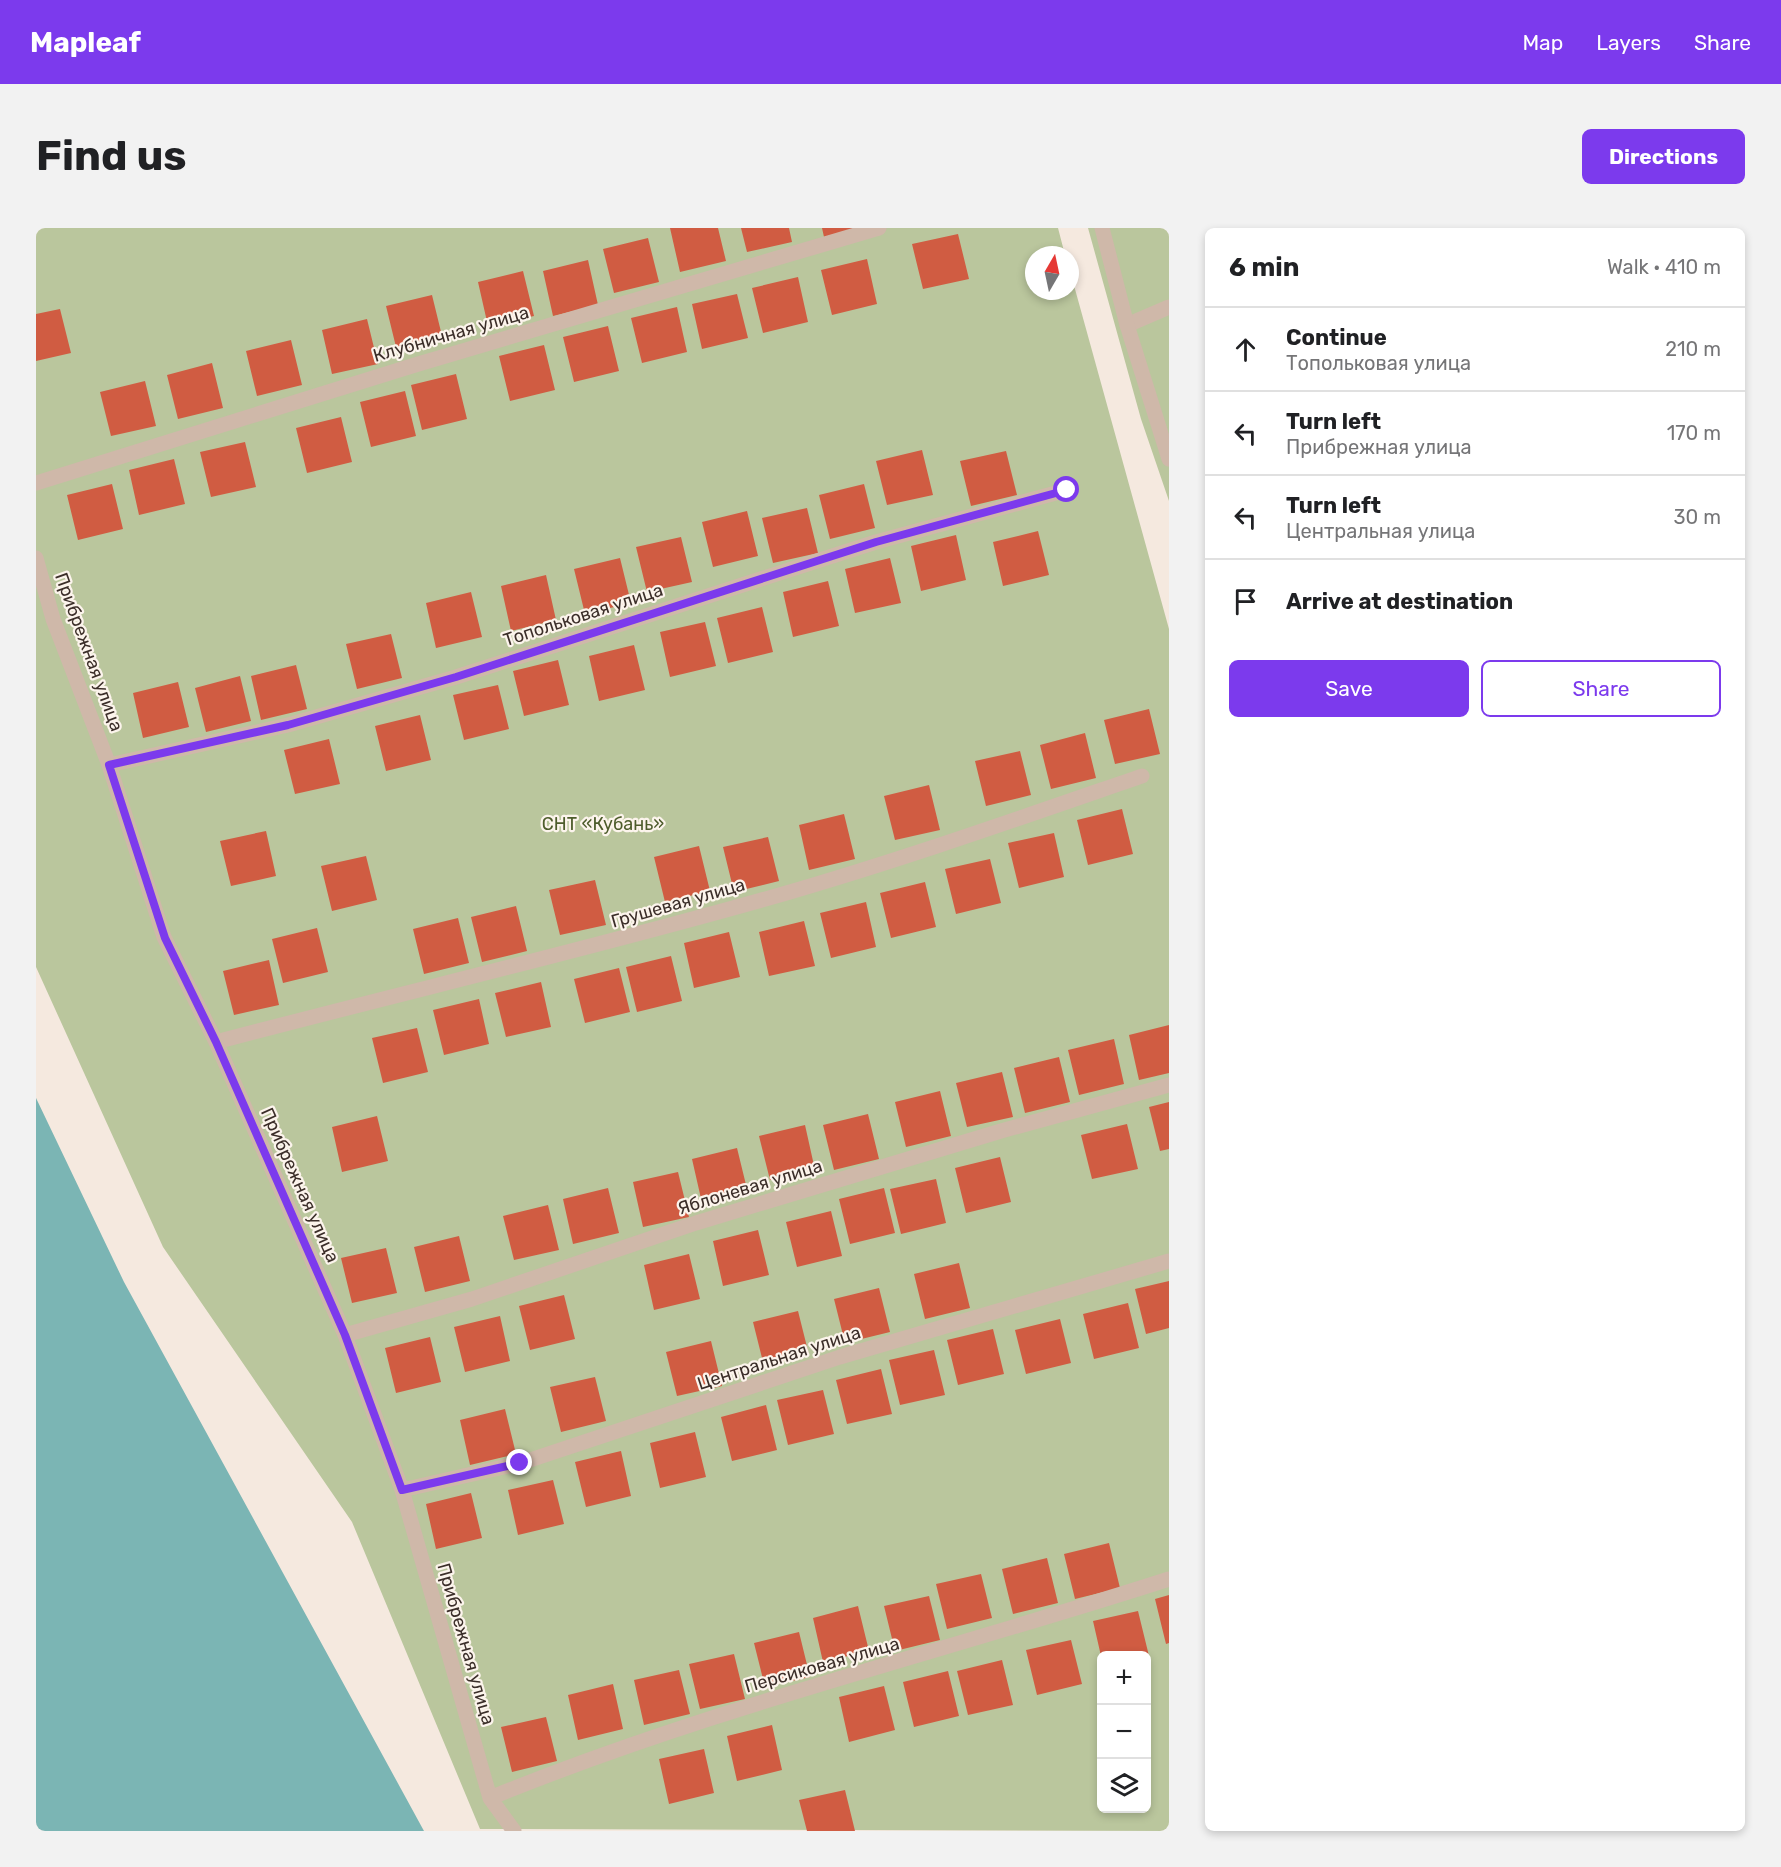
<!DOCTYPE html>
<html lang="en">
<head>
<meta charset="utf-8">
<style>
	body { margin:0; font-family:Rubik,sans-serif; background:#f2f2f2; color:#202124 }
	.controls { position:absolute; right:18px; bottom:18px; display:grid; overflow:hidden; border-radius:9px; box-shadow:0 3px 9px #0003 }
	.controls button { width:54px; height:54px; display:grid; place-items:center; padding:0; border:0; border-bottom:2px solid #e0e0e0; background:#fff; color:#202124; font:30px sans-serif }
	.compass { position:absolute; left:989px; top:18px; width:54px; height:54px; border-radius:50%; background:#fff; box-shadow:0 3px 9px #0003; rotate:9deg }
	.stop { position:absolute; width:18px; height:18px; margin:-14px; border:4px solid #7c3aed; border-radius:50%; background:#fff }
	.stop.end { background:#7c3aed; border-color:#fff; box-shadow:0 2px 6px #0008 }
	.list { margin:0; padding:0; list-style:none }
	h2 { display:flex; justify-content:space-between; align-items:center; height:78px; margin:0; padding:0 24px; font-size:26px }
	h2 small { font-size:20px; font-weight:400; color:#757577 }
	.list li { display:grid; grid-template-columns:39px 1fr auto; gap:18px; align-items:center; box-sizing:border-box; height:84px; padding:0 24px; border-top:2px solid #e0e0e0 }
	.list b { display:block; font-size:22px; white-space:nowrap }
	.list p { margin:0; font-size:20px; white-space:nowrap; color:#757577 }
	.list em { font-size:20px; font-style:normal; color:#757577 }
	.actions { display:flex; gap:12px; padding:18px 24px }
	.actions a { flex:1; padding:14px 0; border:2px solid #7c3aed; border-radius:9px; text-align:center; font-size:21px; color:#7c3aed }
	.actions .main { background:#7c3aed; color:#fff }
	.icon { flex:none; width:33px; height:33px; fill:none; stroke:currentColor; stroke-width:2; stroke-linecap:round; stroke-linejoin:round }
	.map { position:relative; flex:none; width:1133px; height:1603px; overflow:hidden; border-radius:9px }
	header { display:flex; align-items:center; gap:36px; box-sizing:border-box; height:84px; padding:0 30px; background:#7c3aed; color:#fff }
	header strong { font-size:28px }
	nav { display:flex; gap:33px; margin-inline-start:auto; font-size:21px }
	.intro { display:flex; align-items:center; justify-content:space-between; box-sizing:border-box; height:144px; padding:0 36px }
	h1 { margin:0; font-size:42px }
	.button { padding:15px 27px; border-radius:9px; background:#7c3aed; color:#fff; font-size:21px; font-weight:700 }
	main { display:flex; gap:36px; padding:0 36px }
	aside { flex:1; background:#fff; border-radius:9px; box-shadow:0 3px 9px #0003 }
	.map>svg:first-child { display:block }
	.green { fill:#bac69d; fill-rule:evenodd }
	.water { fill:#7bb5b4 }
	.building { fill:#d05c42 }
	.lines { fill:none; stroke-linecap:round; stroke-linejoin:round }
	.minor { stroke:#cfb8a9; stroke-width:15 }
	.tertiary { stroke:#cfb8a9; stroke-width:15 }
	.route { stroke:#7c3aed; stroke-width:8 }
	.labels { text-anchor:middle; dominant-baseline:central; stroke-width:4.5; stroke-linejoin:round; paint-order:stroke }
	.street-label { font-size:18px; fill:#3b2e29; stroke:#fcf4ec }
	.park-label { font-size:18px; fill:#4d5c2b; stroke:#fcf4ec }
</style>
</head>
<body>
<header>
<strong>Mapleaf</strong>
<nav><a>Map</a><a>Layers</a><a>Share</a></nav>
</header>
<div class="intro"><h1>Find us</h1><a class="button">Directions</a></div>
<main>
<div class="map">
<svg width="1133" height="1603" viewBox="0 0 1133 1603">
	<rect width="100%" height="100%" fill="#f5e9df"/>
	<path class="green" d="M0 0H1022L1029 27H998V63H1034V43L1133 401V1603L444 1601 316 1294 127 1019 0 739ZM1066 1428H1110V1580H1066Z
		M1052 0H1133V273L1105 191Z"/>
	<path class="water" d="M0 870 88 1054 388 1603H0Z"/>
	<path class="building" d="M634 0H682L690 33 644 44Z
		M705 0H753L756 14 711 24Z
		M786 0H822L788 9Z
		M922 6 933 51 887 61 876 16Z
		M612 10 623 54 578 65 567 21Z
		M831 31 841 76 796 87 785 42Z
		M552 32 562 77 517 88 507 43Z
		M487 43 498 88 452 98 442 54Z
		M762 49 772 94 727 105 716 60Z
		M701 66 712 110 666 121 656 76Z
		M396 67 407 112 361 123 350 78Z
		M641 79 651 124 606 135 595 90Z
		M24 81 35 125 0 133V86Z
		M331 91 342 136 296 146 286 102Z
		M572 98 583 143 538 154 527 109Z
		M255 112 266 157 221 168 210 123Z
		M508 117 519 162 474 173 463 128Z
		M176 135 187 180 142 191 131 147Z
		M420 146 431 191 386 202 375 157Z
		M109 153 120 198 75 208 64 164Z
		M369 163 380 208 335 219 324 174Z
		M305 189 316 234 271 245 260 200Z
		M209 214 220 259 175 269 164 224Z
		M886 222 897 267 851 277 840 233Z
		M970 223 981 267 935 278 924 233Z
		M138 231 149 276 103 287 93 242Z
		M76 256 87 301 42 312 31 267Z
		M828 256 839 300 794 311 783 267Z
		M771 280 782 325 737 335 726 290Z
		M711 283 722 328 677 339 666 294Z
		M1002 303 1013 347 967 358 957 314Z
		M920 307 930 352 885 363 875 318Z
		M645 309 656 354 611 364 600 319Z
		M584 330 595 375 549 386 538 341Z
		M854 330 865 375 819 385 809 341Z
		M510 347 520 392 475 403 465 358Z
		M792 353 803 398 757 409 747 364Z
		M435 364 446 409 400 420 390 375Z
		M726 379 737 424 692 435 681 390Z
		M669 394 680 438 634 449 624 404Z
		M355 406 366 450 321 461 310 416Z
		M598 417 609 462 563 473 553 428Z
		M522 432 533 477 488 488 477 443Z
		M260 437 271 481 225 492 215 448Z
		M204 448 215 493 170 504 159 460Z
		M142 454 153 499 107 510 97 465Z
		M462 457 473 501 428 512 417 467Z
		M1113 481 1124 526 1079 536 1068 492Z
		M384 487 395 532 350 543 339 498Z
		M1049 505 1060 550 1015 561 1004 517Z
		M293 511 304 556 259 566 248 522Z
		M984 523 995 567 950 578 939 533Z
		M893 557 904 602 859 612 848 568Z
		M1086 581 1097 626 1052 637 1041 592Z
		M808 586 819 631 773 642 763 597Z
		M230 603 240 648 195 658 184 613Z
		M1018 605 1028 649 983 660 972 615Z
		M732 609 743 653 698 664 687 619Z
		M663 618 674 663 629 674 618 629Z
		M330 628 341 672 296 683 285 638Z
		M954 631 965 675 920 686 909 641Z
		M559 652 570 697 524 707 513 662Z
		M889 654 900 699 855 710 844 665Z
		M830 674 840 719 795 730 784 685Z
		M480 678 491 723 446 734 435 689Z
		M422 690 433 735 388 746 377 701Z
		M768 693 779 738 733 748 723 704Z
		M281 700 292 744 247 755 236 711Z
		M693 704 704 749 658 760 648 715Z
		M635 728 646 773 601 784 590 739Z
		M233 732 243 777 198 787 187 743Z
		M583 740 594 784 549 795 538 751Z
		M505 754 515 799 470 809 459 765Z
		M443 771 453 816 408 827 397 782Z
		M1133 797V845L1103 852 1093 807Z
		M381 800 392 844 347 855 336 810Z
		M1078 811 1088 856 1043 867 1032 822Z
		M1023 829 1034 874 989 885 978 840Z
		M966 844 977 889 931 899 920 855Z
		M904 863 915 908 870 919 859 874Z
		M1133 874V921L1124 923 1113 879Z
		M832 886 843 931 798 942 787 897Z
		M341 888 352 933 306 944 296 899Z
		M1091 896 1102 941 1056 951 1045 907Z
		M769 897 779 942 734 952 723 908Z
		M701 920 712 965 666 975 656 931Z
		M964 929 975 974 930 985 919 940Z
		M642 944 653 989 607 999 597 954Z
		M900 951 910 995 865 1006 854 961Z
		M572 960 583 1005 537 1016 527 971Z
		M848 960 859 1005 814 1016 803 971Z
		M512 977 523 1022 478 1032 467 988Z
		M795 983 806 1028 761 1039 750 994Z
		M722 1002 733 1047 687 1058 677 1013Z
		M423 1008 434 1053 389 1064 378 1019Z
		M350 1020 361 1065 316 1075 305 1030Z
		M653 1026 664 1071 618 1082 608 1037Z
		M923 1035 934 1080 889 1091 878 1046Z
		M1133 1053V1100L1110 1106 1099 1061Z
		M843 1060 854 1104 809 1115 798 1071Z
		M528 1067 539 1111 494 1122 483 1078Z
		M1092 1075 1103 1120 1058 1131 1047 1086Z
		M762 1083 773 1127 728 1138 717 1094Z
		M464 1088 474 1133 429 1144 418 1099Z
		M1024 1091 1035 1135 990 1146 979 1102Z
		M957 1101 968 1146 922 1157 911 1112Z
		M394 1109 405 1154 360 1165 349 1120Z
		M675 1113 686 1158 641 1168 630 1124Z
		M898 1122 909 1167 864 1177 853 1132Z
		M845 1141 856 1186 811 1196 800 1152Z
		M559 1149 570 1193 525 1204 514 1159Z
		M787 1162 798 1206 752 1217 741 1172Z
		M730 1177 741 1222 696 1233 685 1189Z
		M469 1181 480 1226 434 1237 424 1192Z
		M659 1204 670 1249 624 1260 614 1215Z
		M585 1223 595 1268 550 1279 539 1234Z
		M517 1252 528 1296 482 1307 472 1262Z
		M435 1265 446 1310 400 1321 390 1276Z
		M1073 1315 1084 1360 1039 1371 1028 1326Z
		M1011 1330 1022 1375 977 1386 966 1341Z
		M945 1346 956 1390 911 1401 900 1356Z
		M1133 1367V1415L1130 1416 1119 1371Z
		M893 1368 904 1412 859 1423 848 1378Z
		M822 1378 833 1423 787 1434 777 1390Z
		M1102 1383 1113 1428H1065L1057 1393Z
		M763 1404 774 1449 729 1459 718 1415Z
		M1035 1412 1046 1456 1001 1467 990 1422Z
		M698 1426 709 1471 664 1481 653 1436Z
		M966 1432 977 1477 932 1487 921 1443Z
		M643 1442 654 1486 608 1497 598 1452Z
		M912 1443 923 1488 878 1499 867 1454Z
		M577 1456 587 1501 542 1512 532 1467Z
		M848 1458 859 1502 813 1514 803 1469Z
		M510 1489 521 1533 476 1544 465 1499Z
		M736 1497 746 1542 701 1553 691 1508Z
		M668 1521 678 1565 633 1576 623 1531Z
		M809 1562 819 1603H771L763 1572Z"/>
	<g class="lines">
		<path class="minor" d="M1091 97 1133 79
			M0 255 379 137 843 0
			M0 330 17 391 73 537 128 709 180 814 309 1107 366 1262 454 1570 478 1603
			M73 537 252 497 420 449 840 314 1031 262
			M180 814C369 764 559 720 747 666 868 631 987 589 1106 548
			M309 1107 436 1071 660 995 965 903 1133 857
			M366 1262 485 1235 804 1129 1133 1033
			M454 1570C674 1480 907 1424 1133 1351"/>
		<path class="tertiary" d="M1066 0 1091 97 1133 231"/>
	</g>
	<g class="lines">
		<path class="route" d="M484 1235 366 1262 309 1107 180 814 129 710 73 537 252 497 420 449 840 314 1031 262"/>
	</g>
	<g class="labels">
		<g class="street-label">
			<text transform="translate(415 106) rotate(-16)">Клубничная улица</text>
			<text transform="translate(547 387) rotate(-18)">Топольковая улица</text>
			<text transform="translate(53 424) rotate(70)">Прибрежная улица</text>
			<text transform="translate(642 675) rotate(-16)">Грушевая улица</text>
			<text transform="translate(264 957) rotate(66)">Прибрежная улица</text>
			<text transform="translate(714 959) rotate(-17)">Яблоневая улица</text>
			<text transform="translate(743 1130) rotate(-18)">Центральная улица</text>
			<text transform="translate(430 1416) rotate(74)">Прибрежная улица</text>
			<text transform="translate(786 1437) rotate(-16)">Персиковая улица</text>
		</g>
		<g class="park-label">
			<text x="567" y="596">СНТ «Кубань»</text>
		</g>
	</g>
</svg>
<div class="controls">
<button>+</button>
<button>−</button>
<button><svg class="icon" aria-label="layers" viewBox="0 0 24 24"><path d="M12 4l9 5-9 5-9-5zM3 14l9 5 9-5"/></svg></button>
</div>
<svg class="compass" viewBox="-18 -18 36 36"><path d="M0-13l5 13h-10z" fill="#e53935"/><path d="M0 13l5-13h-10z" fill="#757577"/></svg>
<div class="stop" style="left:1031px;top:262px"></div>
<div class="stop end" style="left:484px;top:1235px"></div>
</div>
<aside>
<h2>6 min<small>Walk · 410 m</small></h2>
<ul class="list">
<li><svg class="icon" aria-label="ahead" viewBox="0 0 24 24"><path d="M12 20V5M6 11l6-6 6 6"/></svg><div><b>Continue</b><p>Топольковая улица</p></div><em>210 m</em></li>
<li><svg class="icon" aria-label="left" viewBox="0 0 24 24"><path d="M17 20v-9H6M10 6l-5 5 5 5"/></svg><div><b>Turn left</b><p>Прибрежная улица</p></div><em>170 m</em></li>
<li><svg class="icon" aria-label="left" viewBox="0 0 24 24"><path d="M17 20v-9H6M10 6l-5 5 5 5"/></svg><div><b>Turn left</b><p>Центральная улица</p></div><em>30 m</em></li>
<li><svg class="icon" aria-label="arrive" viewBox="0 0 24 24"><path d="M6 21V4h12l-3 4 3 4H6"/></svg><div><b>Arrive at destination</b></div></li>
</ul>
<div class="actions"><a class="main">Save</a><a>Share</a></div>
</aside>
</main>
</body>
</html>
